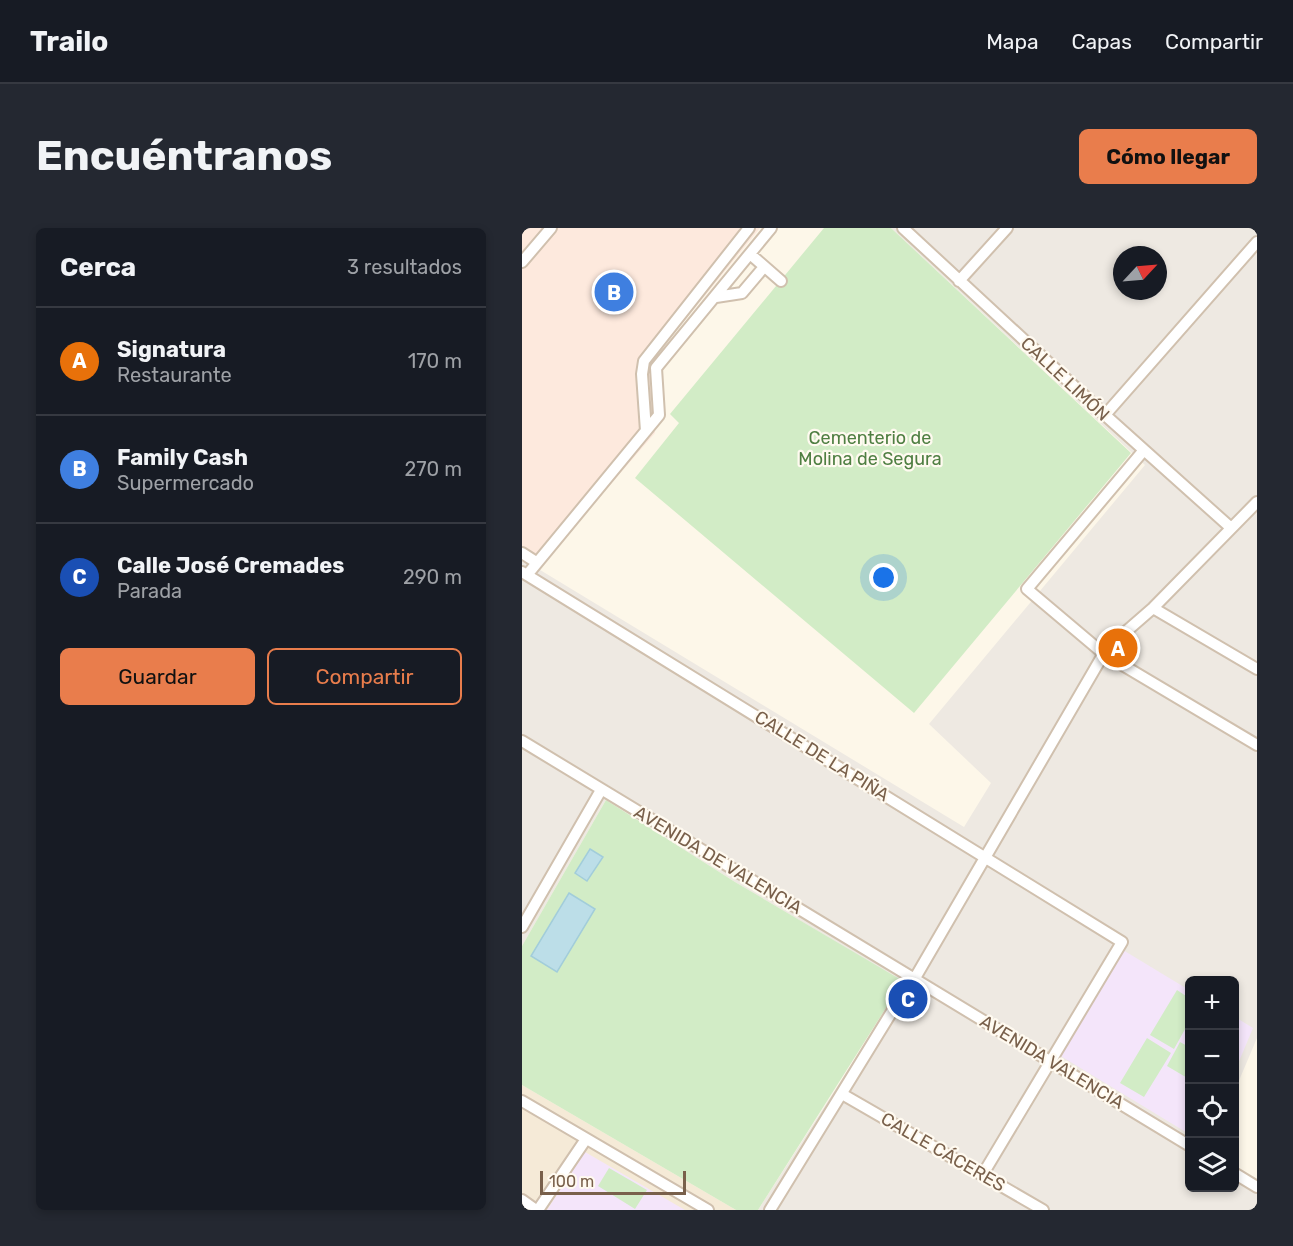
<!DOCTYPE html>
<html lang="es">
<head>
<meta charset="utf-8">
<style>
	body { margin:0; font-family:Rubik,sans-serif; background:#242831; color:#f1f3f6 }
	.controls { position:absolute; right:18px; bottom:18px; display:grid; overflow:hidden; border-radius:9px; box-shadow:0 3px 9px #0003 }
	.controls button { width:54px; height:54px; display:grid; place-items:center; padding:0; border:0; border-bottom:2px solid #363941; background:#171b24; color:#f1f3f6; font:30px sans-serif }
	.compass { position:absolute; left:591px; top:18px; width:54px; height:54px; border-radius:50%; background:#171b24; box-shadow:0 3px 9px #0003; rotate:64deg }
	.scale { position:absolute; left:18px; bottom:15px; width:146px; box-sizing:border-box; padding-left:6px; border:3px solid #79604b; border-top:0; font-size:16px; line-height:21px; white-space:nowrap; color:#79604b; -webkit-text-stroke:4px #fffaf0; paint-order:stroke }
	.you { position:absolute; left:362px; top:350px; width:21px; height:21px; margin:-15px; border:4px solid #fff; border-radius:50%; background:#1a73e8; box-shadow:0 0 0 9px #1a73e833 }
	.badge { display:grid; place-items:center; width:39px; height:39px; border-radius:50%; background:#e97d4c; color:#fff; font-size:20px; font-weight:700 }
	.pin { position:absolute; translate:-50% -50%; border:3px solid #fff; box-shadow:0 2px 6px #0006 }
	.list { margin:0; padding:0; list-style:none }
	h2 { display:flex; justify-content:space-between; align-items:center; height:78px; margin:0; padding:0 24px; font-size:26px }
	h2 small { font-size:20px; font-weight:400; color:#9ea1a6 }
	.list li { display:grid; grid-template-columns:39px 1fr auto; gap:18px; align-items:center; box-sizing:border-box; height:108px; padding:0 24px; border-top:2px solid #363941 }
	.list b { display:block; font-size:22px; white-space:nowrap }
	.list p { margin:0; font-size:20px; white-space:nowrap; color:#9ea1a6 }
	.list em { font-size:20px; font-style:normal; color:#9ea1a6 }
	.actions { display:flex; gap:12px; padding:18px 24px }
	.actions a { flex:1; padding:14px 0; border:2px solid #e97d4c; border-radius:9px; text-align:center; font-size:21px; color:#e97d4c }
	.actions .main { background:#e97d4c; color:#111 }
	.icon { flex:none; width:33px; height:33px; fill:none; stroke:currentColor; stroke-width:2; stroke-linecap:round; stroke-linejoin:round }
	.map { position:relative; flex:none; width:735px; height:982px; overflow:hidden; border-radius:9px }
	header { display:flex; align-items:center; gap:36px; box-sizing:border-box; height:84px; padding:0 30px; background:#171b24; border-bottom:2px solid #363941 }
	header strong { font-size:28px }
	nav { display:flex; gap:33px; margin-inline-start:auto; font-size:21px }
	.intro { display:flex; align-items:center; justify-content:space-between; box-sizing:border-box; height:144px; padding:0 36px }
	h1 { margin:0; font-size:42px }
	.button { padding:15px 27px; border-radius:9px; background:#e97d4c; color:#111; font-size:21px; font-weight:700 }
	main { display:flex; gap:36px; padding:0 36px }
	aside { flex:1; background:#171b24; border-radius:9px; box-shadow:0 3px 9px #0003 }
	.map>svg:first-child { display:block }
	.residential { fill:#f5ead7 }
	.commercial { fill:#fde9dd }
	.industrial { fill:#eee9e2; fill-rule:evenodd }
	.education { fill:#f4e5fa }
	.green { fill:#d2ecc6 }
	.water { fill:#bcdee8; stroke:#a2cdda; stroke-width:1.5 }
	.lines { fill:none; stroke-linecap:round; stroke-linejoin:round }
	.minor-casing { stroke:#d0c0ae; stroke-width:14 }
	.minor { stroke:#fff; stroke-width:10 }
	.labels { text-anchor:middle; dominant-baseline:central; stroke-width:4.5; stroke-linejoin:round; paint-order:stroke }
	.street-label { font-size:18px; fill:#79604b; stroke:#fffaf0 }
	.park-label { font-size:18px; fill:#4f7f42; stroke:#fffaf0 }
</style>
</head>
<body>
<header>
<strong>Trailo</strong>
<nav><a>Mapa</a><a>Capas</a><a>Compartir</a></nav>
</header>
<div class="intro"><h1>Encuéntranos</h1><a class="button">Cómo llegar</a></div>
<main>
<aside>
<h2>Cerca<small>3 resultados</small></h2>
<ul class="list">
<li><span class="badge" style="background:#e8710a">A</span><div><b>Signatura</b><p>Restaurante</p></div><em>170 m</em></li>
<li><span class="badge" style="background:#3f7fe0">B</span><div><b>Family Cash</b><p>Supermercado</p></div><em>270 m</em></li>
<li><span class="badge" style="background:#1a4fb4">C</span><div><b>Calle José Cremades</b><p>Parada</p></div><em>290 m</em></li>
</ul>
<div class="actions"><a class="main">Guardar</a><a>Compartir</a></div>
</aside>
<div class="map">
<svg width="735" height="982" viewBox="0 0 735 982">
	<rect width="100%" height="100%" fill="#fdf7e9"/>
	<path class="residential" d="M0 857 214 982H0Z"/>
	<path class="commercial" d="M0 0H238L128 135 133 205 16 340 0 331Z"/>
	<path class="industrial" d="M369 0H735V810L713 862 712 752H668V960H712L713 938 735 961V982H236L340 820 380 753 213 654 84 572 0 718V331L442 599 469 555 407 496 623 237ZM600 27H636V63H600Z"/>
	<path class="education" d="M601 722 667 762V906L537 827Z
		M713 789 731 800 713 843Z
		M63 924 163 982H25Z"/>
	<path class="green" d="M302 0H369L609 225 392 485 113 250 157 195 148 186Z
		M84 572 213 654 381 753 236 982H214L0 857V718Z
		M655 762 667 770V794L652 821 628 807Z
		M625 810 649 825 622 869 598 855Z
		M658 814 667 819V851L645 838Z
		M87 940 125 962 113 981 76 958Z"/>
	<path class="water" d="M68 621 81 629 65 653 53 645Z
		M47 665 73 681 35 744 9 728Z"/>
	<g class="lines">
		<g class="minor-casing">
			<path id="minor" d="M381 0 583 187 708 299
				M228 26 259 53
				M0 34 29 0
				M437 53 485 0
				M194 69 220 65 242 39
				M583 187 735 14
				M124 203 120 146 122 133 227 0
				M622 222 505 361 582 426 735 517
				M0 325 14 334
				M0 344 600 714 461 946
				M5 347 137 187 134 140 249 0
				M631 380 735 441
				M0 513 668 918
				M0 699 79 562
				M320 866 521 982
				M0 873 186 982
				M712 945 735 959
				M0 972 14 982
				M16 982 64 911
				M248 982 385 759 393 750 585 420 631 380 735 274"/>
		</g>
		<use href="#minor" class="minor"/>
	</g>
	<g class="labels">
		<g class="street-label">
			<text transform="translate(543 151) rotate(43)">CALLE LIMÓN</text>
			<text transform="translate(300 528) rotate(32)">CALLE DE LA PIÑA</text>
			<text transform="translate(196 632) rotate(31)">AVENIDA DE VALENCIA</text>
			<text transform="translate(530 834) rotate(31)">AVENIDA VALENCIA</text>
			<text transform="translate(421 924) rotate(30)">CALLE CÁCERES</text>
		</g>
		<g class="park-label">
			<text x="348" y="210">Cementerio de<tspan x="348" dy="21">Molina de Segura</tspan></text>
		</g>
	</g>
</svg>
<div class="controls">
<button>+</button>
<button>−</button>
<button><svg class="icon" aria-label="locate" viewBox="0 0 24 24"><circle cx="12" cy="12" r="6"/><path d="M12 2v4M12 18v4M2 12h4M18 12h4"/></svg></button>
<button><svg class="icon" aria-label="layers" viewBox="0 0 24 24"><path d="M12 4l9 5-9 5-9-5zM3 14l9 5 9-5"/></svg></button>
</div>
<svg class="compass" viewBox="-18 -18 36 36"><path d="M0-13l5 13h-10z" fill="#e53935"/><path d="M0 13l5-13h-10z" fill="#9ea1a6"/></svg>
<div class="scale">100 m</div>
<div class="you"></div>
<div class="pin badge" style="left:596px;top:420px;background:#e8710a">A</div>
<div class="pin badge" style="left:92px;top:64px;background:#3f7fe0">B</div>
<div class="pin badge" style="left:386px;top:771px;background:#1a4fb4">C</div>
</div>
</main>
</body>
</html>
